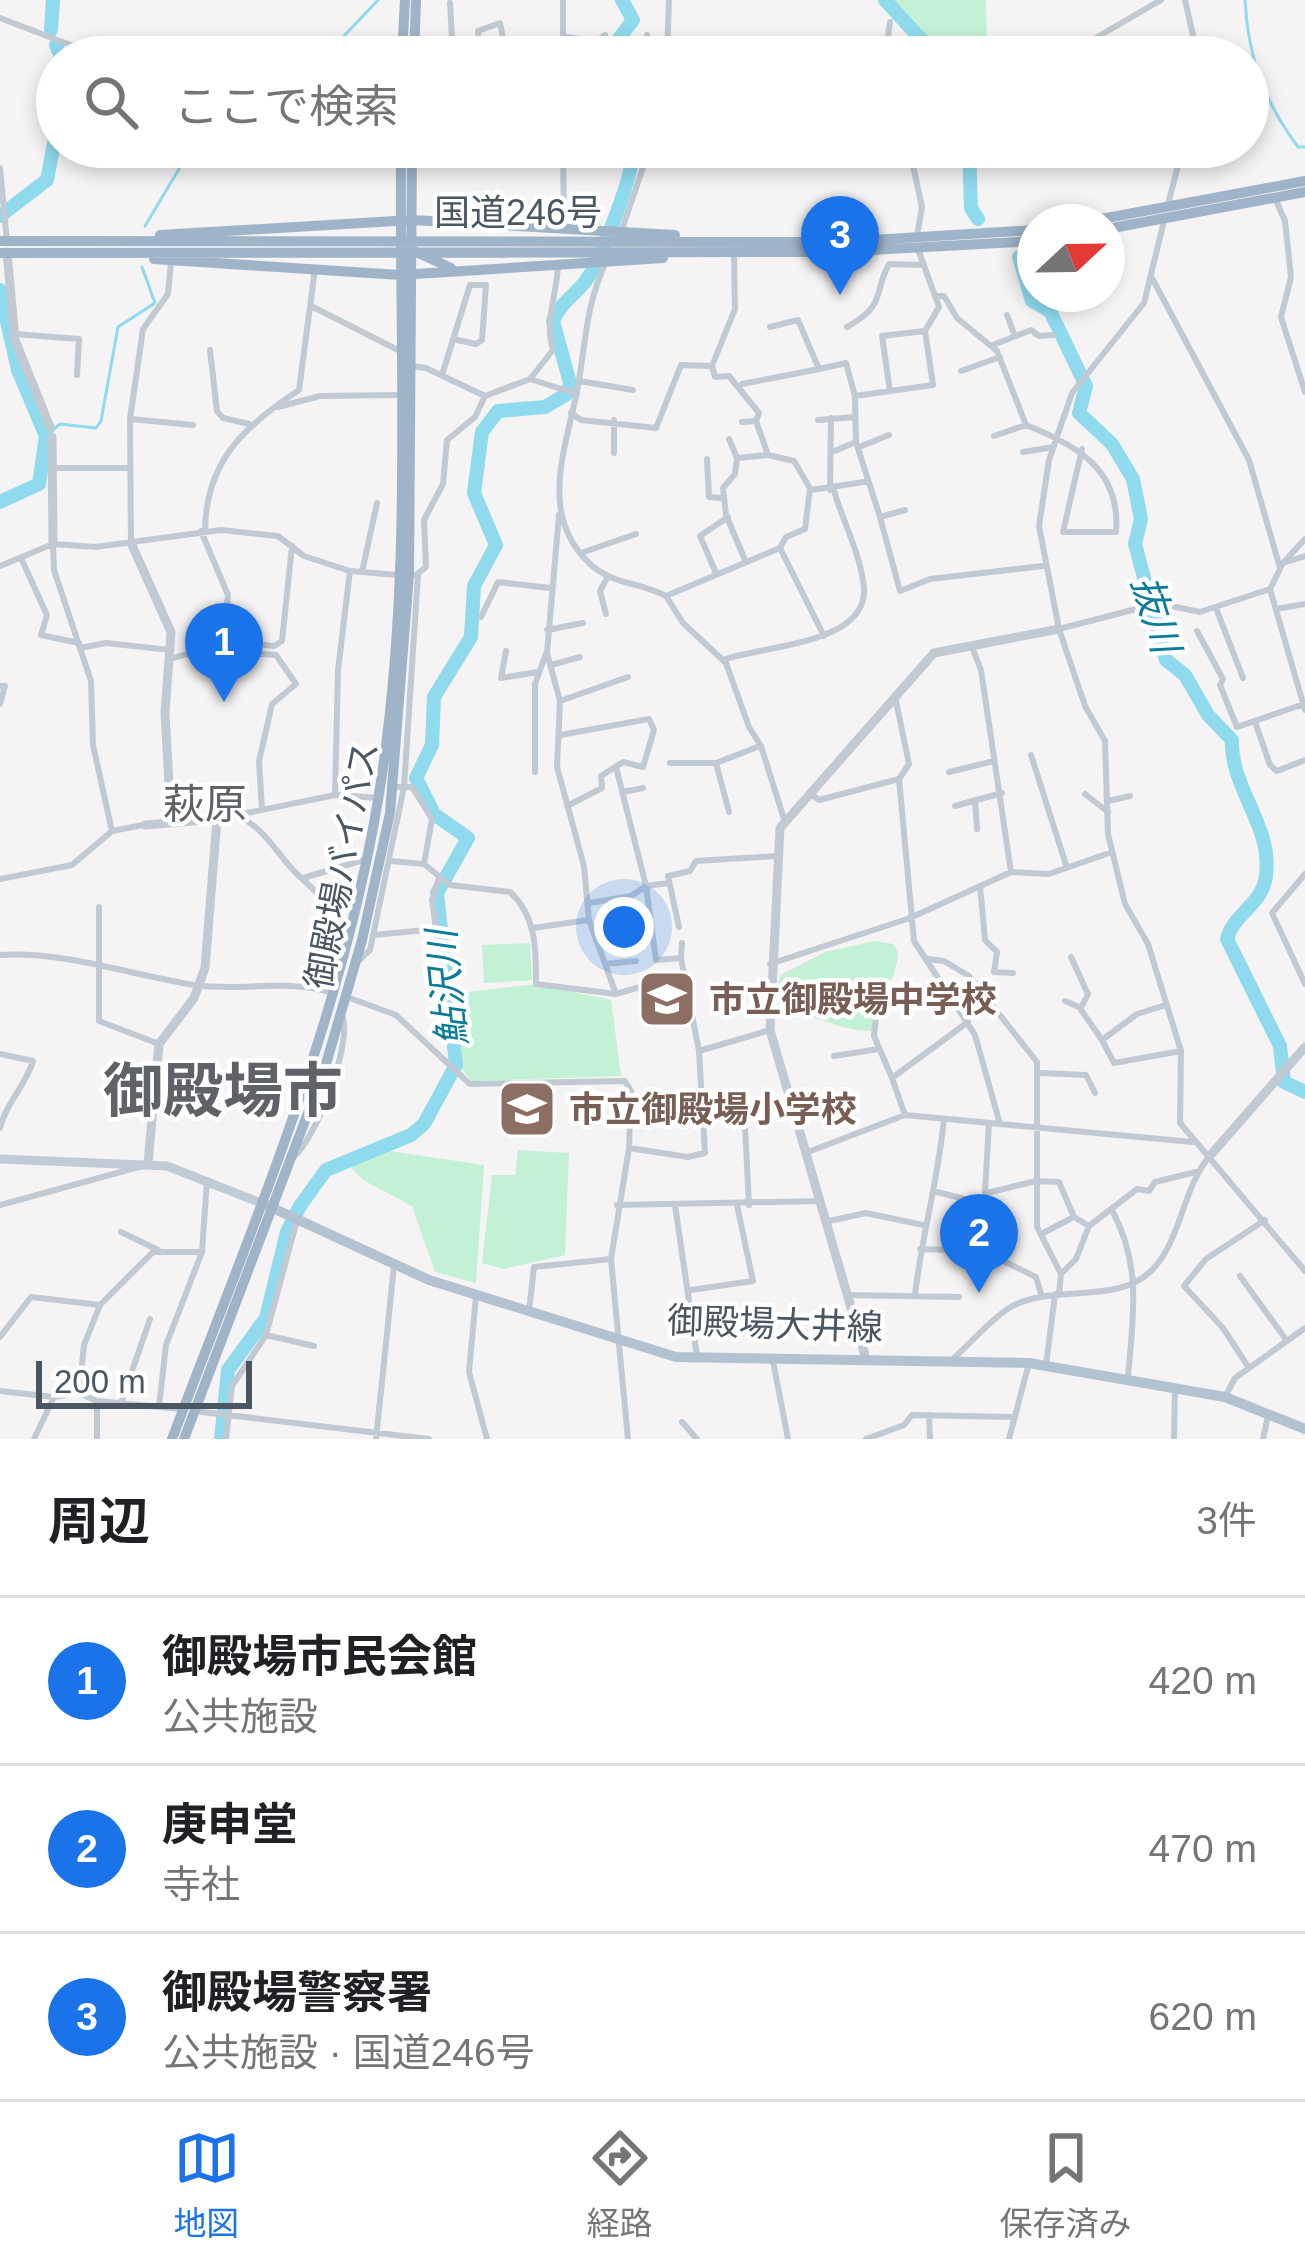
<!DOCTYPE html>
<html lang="ja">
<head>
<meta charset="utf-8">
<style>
	body { margin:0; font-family:Arial,"Noto Sans JP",sans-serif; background:#f6f6f6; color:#202124 }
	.compass { position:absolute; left:1017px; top:204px; width:108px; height:108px; border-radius:50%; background:#fff; box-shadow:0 6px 18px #0003; rotate:68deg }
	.scale { position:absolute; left:36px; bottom:30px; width:216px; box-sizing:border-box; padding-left:12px; border:6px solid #4a5661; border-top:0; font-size:33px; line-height:42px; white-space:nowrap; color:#4a5661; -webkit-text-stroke:9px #fff; paint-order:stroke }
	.you { position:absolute; left:624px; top:927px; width:42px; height:42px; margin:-30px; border:9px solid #fff; border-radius:50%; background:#1a73e8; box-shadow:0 0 0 18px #1a73e833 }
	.badge { display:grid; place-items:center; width:78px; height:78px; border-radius:50%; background:#1a73e8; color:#fff; font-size:39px; font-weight:700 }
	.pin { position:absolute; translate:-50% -99px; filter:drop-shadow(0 3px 6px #0008) }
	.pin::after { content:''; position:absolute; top:63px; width:42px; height:36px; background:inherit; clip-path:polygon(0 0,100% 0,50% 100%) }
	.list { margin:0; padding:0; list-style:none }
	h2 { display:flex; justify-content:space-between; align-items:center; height:156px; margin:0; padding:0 48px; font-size:51px }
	h2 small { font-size:39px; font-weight:400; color:#757577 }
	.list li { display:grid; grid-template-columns:78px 1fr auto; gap:36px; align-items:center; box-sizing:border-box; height:168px; padding:0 48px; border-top:3px solid #e0e0e0 }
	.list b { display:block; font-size:45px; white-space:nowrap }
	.list p { margin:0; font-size:39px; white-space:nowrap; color:#757577 }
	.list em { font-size:39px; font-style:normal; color:#757577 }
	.icon { flex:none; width:66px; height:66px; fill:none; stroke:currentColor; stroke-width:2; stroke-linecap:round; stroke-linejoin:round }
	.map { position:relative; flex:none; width:1305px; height:1439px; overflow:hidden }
	.search { position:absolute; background:#fff; box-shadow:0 6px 18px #0003; left:36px; right:36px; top:36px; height:132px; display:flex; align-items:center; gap:30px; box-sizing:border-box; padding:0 42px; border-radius:66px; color:#757577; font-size:45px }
	.sheet { height:660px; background:#fff }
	nav { display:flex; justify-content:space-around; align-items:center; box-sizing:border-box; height:168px; border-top:3px solid #e0e0e0; background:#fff; font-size:33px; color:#757577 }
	nav a { display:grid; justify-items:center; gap:6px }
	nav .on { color:#1a73e8 }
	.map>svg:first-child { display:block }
	.green { fill:#c3f1d5 }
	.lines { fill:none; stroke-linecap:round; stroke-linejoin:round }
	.stream { stroke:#90daee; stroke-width:3 }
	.river { stroke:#90daee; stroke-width:14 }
	.minor { stroke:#c1cad2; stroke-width:6 }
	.tertiary { stroke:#c1cad2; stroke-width:9 }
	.secondary { stroke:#c1cbd6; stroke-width:9 }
	.primary { stroke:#b3c2d1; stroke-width:10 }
	.trunk { stroke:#9fb4c9; stroke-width:10 }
	.labels { text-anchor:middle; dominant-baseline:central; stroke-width:9; stroke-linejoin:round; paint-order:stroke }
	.street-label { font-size:36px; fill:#4a5661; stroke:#fff }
	.education-label { font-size:36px; font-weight:bold; fill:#785e54; stroke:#fff; text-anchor:start }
	.water-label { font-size:39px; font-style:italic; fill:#0c7c9b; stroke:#fff }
	.quarter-label { font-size:42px; fill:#5f6368; stroke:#fff }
	.town-label { font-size:60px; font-weight:bold; fill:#5f6368; stroke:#fff }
</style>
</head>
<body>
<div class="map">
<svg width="1305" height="1439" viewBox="0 0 1305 1439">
	<rect width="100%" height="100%" fill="#f5f3f3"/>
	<path class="green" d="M892 0H986L987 57H930Z
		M875 941 893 944 898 952C897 984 874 999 873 1031 840 1032 815 1012 781 1013L775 991 781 975 825 952Z
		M530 943 532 980 484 983 482 945Z
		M536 984 611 1000 621 1076 472 1081 461 1068 453 1002 468 992Z
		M518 1150 569 1153 565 1255 504 1269 482 1263 492 1175H515Z
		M389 1151 484 1165 476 1283 435 1272 412 1206 363 1180 348 1164Z"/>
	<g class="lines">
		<path class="stream" d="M1245 0C1248 58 1264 101 1298 147H1305
			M324 57 378 0
			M145 226 192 147
			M46 436 60 424 96 428 101 421 118 327 155 303 142 267"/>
		<path class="river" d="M885 0 937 57
			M51 30 53 0
			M56 45 61 57
			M605 57 633 20 622 0
			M969 147 971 208 978 219
			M0 216 47 180 57 128
			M1019 257 1032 301 1050 311 1086 386 1079 413 1112 444 1133 479 1141 519 1135 544 1166 660 1185 675 1208 715 1232 740C1230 788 1273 826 1266 876 1263 904 1233 914 1227 939L1280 1046 1284 1082 1305 1092
			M0 290 18 370 46 436 39 484 0 502
			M221 1439 228 1370 266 1318 287 1232 300 1206 326 1170 411 1135 424 1124 456 1065 437 893 468 838 434 814 416 778 432 745 434 697 471 637 474 586 496 545 474 493 482 432 498 411 545 407 567 394 570 383 553 321C561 301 579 293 589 276 602 254 637 169 632 147"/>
		<path class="minor" d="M1185 0 1198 57
			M450 3 453 57
			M0 18 102 57
			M566 37 597 41 605 35
			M479 57 478 31 500 23 507 57
			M563 57V0
			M641 57 647 35
			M667 57 669 0
			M885 57 890 22
			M935 57 981 46 1039 44 1075 50 1161 0
			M563 147 564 227
			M629 147 711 162 731 160 742 147
			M909 147 922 207 917 236
			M0 168 7 242
			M1275 198 1285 221 1291 277 1281 317 1305 392
			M1168 204 1183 147
			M1165 217 1144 303 1072 393 1049 460 1039 526 1059 629 1085 706 1105 741 1108 834 1125 904 1148 944 1181 1051 1180 1123 1305 1271
			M621 232 650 147
			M734 252 735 309 712 366 715 377 729 376 759 413 756 421 768 455 737 458 735 474 723 488 726 515 745 560
			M607 260C586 303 586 340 578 386 567 446 537 513 589 563 612 585 640 582 666 596L683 623 726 663 749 727 761 746 784 819
			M1152 278 1249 460 1280 568
			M937 296H944L957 318 997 351 1026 425C1077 445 1121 470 1116 532H1063L1082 449
			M313 307 400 351
			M1007 315 1014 334
			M770 327 798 320 819 369 846 363 855 396
			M847 327C887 305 873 293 889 264L923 265
			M15 334 79 339 77 375
			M993 345 1031 330 1039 336 1053 335
			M210 350 217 411 223 418 249 424
			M412 366 426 368 485 396 530 379 577 394
			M961 371 1000 357
			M442 375 470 285H486L482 340 476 344 453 339
			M530 379 553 350C544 321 557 295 558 265
			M579 381 633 390
			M742 384 819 369
			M890 391 882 336 925 331 939 307 918 249
			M278 407 320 396 399 395
			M571 413 581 420 656 428 681 365 712 366
			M131 419 193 425
			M818 420 855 417
			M742 422 756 421
			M994 436 1026 425
			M729 439 737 458
			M859 447 889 435
			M832 452 856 442
			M1023 452 1053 447
			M614 453V420
			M768 455 794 461 811 490 864 482
			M707 459 709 497 722 498
			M55 468H127
			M830 490 831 418
			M905 510 880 517 856 442 855 396 933 385 925 331
			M559 515 547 653 560 701 557 767 584 866 589 920 616 994
			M880 517 900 591 930 579 1043 566
			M205 530C206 460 246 425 299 390L315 269
			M201 531 228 595 223 640 274 646 282 641 292 546
			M1305 539 1283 563 1270 589 1305 710
			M131 543 130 419 143 329 168 294 171 262
			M53 544 54 570 91 681 93 745 112 831
			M780 548 824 636
			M581 553 636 534
			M21 558 47 615 41 635 79 643
			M1286 562 1305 556
			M0 566 53 544 95 547 221 530 278 536 304 556 350 571 397 575
			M362 572 377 503
			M716 573 700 536 728 517
			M416 575 426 567 424 520 443 484 447 440 475 417 485 396
			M666 596 780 548 786 537 805 529 810 489
			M1216 608 1243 678
			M1276 609 1305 604
			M606 614 600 591 608 576
			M481 617 498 582 550 588
			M1059 629 1140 608 1166 605 1200 612 1270 589
			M547 630 583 623
			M1197 631 1223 679 1220 685 1237 727 1304 704
			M972 647 981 670 1011 872
			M80 648 106 643 170 650
			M506 651 501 678 538 672
			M170 659 200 650 276 655 296 684 272 704 259 761 262 809
			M723 660C759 646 867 645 864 589 862 558 843 521 834 491
			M551 665 580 657
			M0 686H5L0 704
			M560 701 628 677
			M896 701 909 764 899 779 914 941 975 1035 1000 1124
			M1255 722 1270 765 1277 771 1305 760
			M560 735 649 719 654 730 643 767 623 762 601 776 602 788 567 806
			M1031 755 1067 868
			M670 763H716L760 746
			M716 763 729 812
			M535 772V684L547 651
			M949 772 994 761
			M393 787H412L432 819 424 864
			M623 792 643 788
			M811 794 819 800 899 779
			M1085 794 1108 812
			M335 795 338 670 350 571
			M975 800 977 829
			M1108 801 1130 796
			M955 806 1002 793
			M236 815C267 829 275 853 298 875 319 894 333 908 348 933
			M217 819 335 795 379 798
			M391 861 424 864 450 885 510 892C537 917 536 950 536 984L616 994 684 974 699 1051 705 1153 688 1157 629 1148
			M1305 874 1272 913 1305 984
			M303 878 367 859
			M439 878 432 900 443 979
			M0 879 72 865 112 831 143 825
			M669 883 646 886 656 960 681 958 684 974
			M980 886 985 940 997 952 994 972 1013 973
			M589 903 631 896 646 886 616 767
			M99 907V1021L159 1044
			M679 927 668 876 690 871 696 861 777 856
			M533 928 588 920
			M374 935 436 929
			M596 940 630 932
			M0 955C65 951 130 975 194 985 244 992 280 978 334 993
			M1071 957 1088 994 1081 1008
			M681 958 682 943
			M928 959 944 961 969 976 1037 1062V1227L1061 1274 1059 1294
			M356 963 370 950 404 787 418 575
			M605 964 636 961
			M770 964 910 918 1011 872 1049 874 1112 852
			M347 997 396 1015 470 1084 625 1081 631 1091 629 1148 611 1259 628 1439
			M1065 1001 1079 1007 1102 1040 1137 1014 1166 1005
			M1102 1040 1114 1063 1181 1051
			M699 1051 770 1030
			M0 1054 33 1061C25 1087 6 1103 0 1128
			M834 1056 879 1049
			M1041 1073 1086 1075 1095 1093
			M892 1078 874 1036 877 1008 907 988
			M905 1115 892 1078 968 1022
			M745 1127 749 1205
			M808 1152 905 1115 1192 1142
			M293 1157C316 1140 351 1046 343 1018
			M937 1192 972 1201
			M987 1193 1036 1181 1059 1182 1074 1217 1089 1226 1137 1189 1149 1191 1155 1182 1196 1172
			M0 1205 146 1165
			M617 1205 821 1201
			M675 1205 697 1356
			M1113 1212C1142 1267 1133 1317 1128 1377
			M829 1221 866 1213 923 1225
			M983 1226 989 1123
			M121 1232 158 1250
			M1041 1234 1074 1217
			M920 1249 983 1251 1036 1277 1042 1297
			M983 1251V1226L997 1229
			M1061 1274 1076 1259 1089 1226
			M1240 1276 1287 1341
			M691 1290 753 1281 737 1205
			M847 1295 959 1297
			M915 1295C922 1234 938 1181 944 1119
			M476 1296 469 1372 487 1439
			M529 1311 534 1267 611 1259
			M266 1335 314 1346
			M0 1337 31 1297 100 1305 153 1252H202
			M954 1358C971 1343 989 1321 1009 1308 1050 1283 1115 1305 1150 1272 1181 1243 1182 1189 1209 1157
			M773 1361 788 1439
			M1046 1366 1055 1294
			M1249 1368 1223 1328 1184 1286 1206 1259 1265 1220
			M0 1391 54 1397 79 1393 97 1401 181 1409
			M79 1393 84 1345 100 1305
			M1225 1397 1235 1378 1305 1328
			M97 1401V1439
			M121 1403 150 1319
			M159 1407 166 1345 202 1252 207 1180
			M194 1411 429 1439
			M929 1415 930 1439
			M682 1422 697 1439
			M34 1439 54 1397
			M226 1439 232 1386 266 1335 297 1220
			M376 1439 394 1266
			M866 1439 904 1425 912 1415 1012 1417
			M1009 1439 1029 1363
			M1174 1439 1175 1389
			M1263 1439 1268 1416"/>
		<path class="tertiary" d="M7 252 15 340 50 427
			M52 437 53 544
			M131 543 171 632 165 713 171 821
			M145 825 217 819 205 968 194 998 159 1044 148 1163
			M1209 1157 1305 1047
			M866 1359 770 1030 780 828 934 653 1059 629"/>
		<path class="secondary" d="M0 1159 167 1166 261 1203"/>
		<path class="primary" d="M264 1204 429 1280 676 1357 1029 1363 1225 1397 1305 1429"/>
		<path class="trunk" d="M402 57 405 0
			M414 57 416 0
			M1085 222 1305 181
			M1107 229 1305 192
			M160 235 412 220 675 235
			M0 241 839 242 1035 230
			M414 251 451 268
			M0 253 834 252 1035 241
			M154 259 400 275 663 258
			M172 1439C251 1229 341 1022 378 800 414 586 399 363 401 147
			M184 1439 324 1071 362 940 390 813 409 575 412 147"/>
	</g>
	<defs>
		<g id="school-square" transform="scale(3)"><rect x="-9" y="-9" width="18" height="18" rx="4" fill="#8d6e63" stroke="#fff"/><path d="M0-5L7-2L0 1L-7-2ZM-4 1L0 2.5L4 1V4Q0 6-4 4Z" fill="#fff"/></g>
	</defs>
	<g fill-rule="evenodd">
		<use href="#school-square" x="667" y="999"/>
		<use href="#school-square" x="527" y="1109"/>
	</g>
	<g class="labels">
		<g class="street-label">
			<text x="518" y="212">国道246号</text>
			<text transform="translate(342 865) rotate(-79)">御殿場バイパス</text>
			<text transform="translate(775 1324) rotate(2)">御殿場大井線</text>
		</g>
		<g class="education-label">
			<text x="709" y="999">市立御殿場中学校</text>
			<text x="569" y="1109">市立御殿場小学校</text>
		</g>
		<g class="water-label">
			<text transform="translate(1156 614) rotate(73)">抜川</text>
			<text transform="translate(447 988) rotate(-96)">鮎沢川</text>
		</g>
		<g class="quarter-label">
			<text x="205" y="804">萩原</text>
		</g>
		<g class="town-label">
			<text x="223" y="1091">御殿場市</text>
		</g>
	</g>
</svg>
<svg class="compass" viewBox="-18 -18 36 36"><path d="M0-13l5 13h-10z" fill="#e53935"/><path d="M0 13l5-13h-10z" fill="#757577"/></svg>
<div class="scale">200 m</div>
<div class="you"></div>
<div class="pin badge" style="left:224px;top:702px">1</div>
<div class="pin badge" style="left:979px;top:1293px">2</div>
<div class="pin badge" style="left:840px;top:295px">3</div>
<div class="search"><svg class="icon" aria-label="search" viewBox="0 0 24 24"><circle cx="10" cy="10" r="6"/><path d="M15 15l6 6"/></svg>ここで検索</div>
</div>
<section class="sheet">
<h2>周辺<small>3件</small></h2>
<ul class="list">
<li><span class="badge">1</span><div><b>御殿場市民会館</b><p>公共施設</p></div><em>420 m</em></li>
<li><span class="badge">2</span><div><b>庚申堂</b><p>寺社</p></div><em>470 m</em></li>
<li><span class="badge">3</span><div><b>御殿場警察署</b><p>公共施設 · 国道246号</p></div><em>620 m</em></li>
</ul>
</section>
<nav>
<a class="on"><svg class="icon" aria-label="map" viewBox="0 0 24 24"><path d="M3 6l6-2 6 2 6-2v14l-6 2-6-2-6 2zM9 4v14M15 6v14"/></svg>地図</a>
<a><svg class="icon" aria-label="directions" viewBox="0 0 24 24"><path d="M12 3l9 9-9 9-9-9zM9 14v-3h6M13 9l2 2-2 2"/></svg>経路</a>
<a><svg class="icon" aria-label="saved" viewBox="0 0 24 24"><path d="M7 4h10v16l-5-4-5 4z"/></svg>保存済み</a>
</nav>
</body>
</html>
